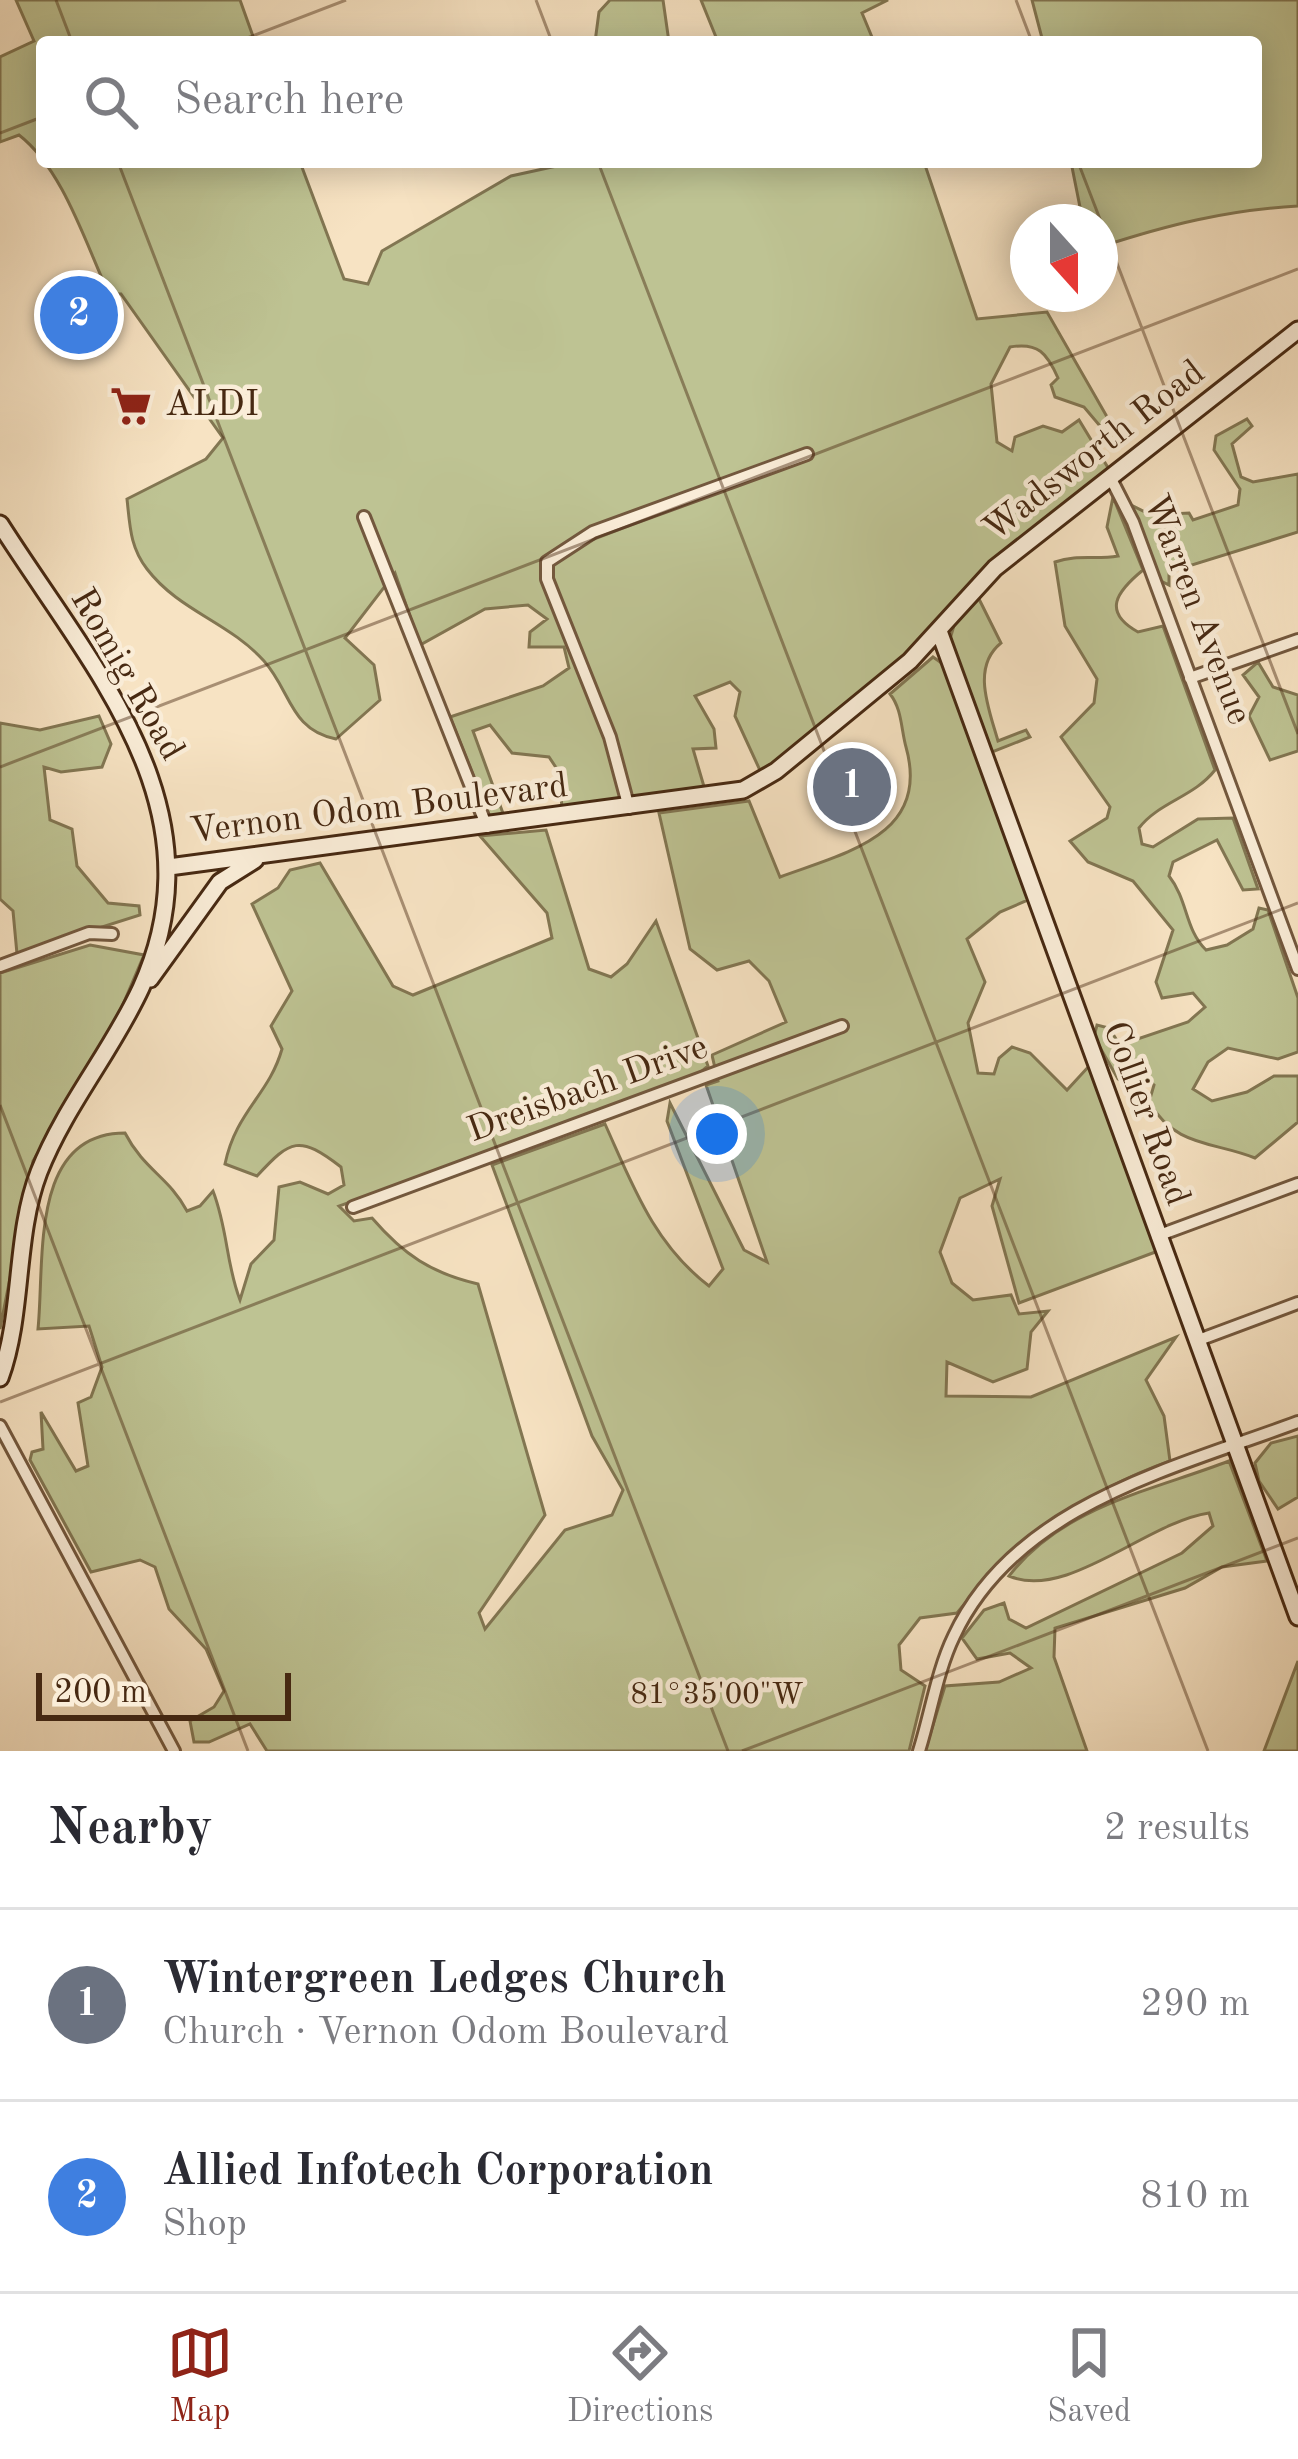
<!DOCTYPE html>
<html lang="en">
<head>
<meta charset="utf-8">
<style>
	body { margin:0; font-family:"Old Standard TT",serif; background:#f2f2f3; color:#2b2b33 }
	.compass { position:absolute; left:1010px; top:204px; width:108px; height:108px; border-radius:50%; background:#fff; box-shadow:0 6px 30px #0003; rotate:159deg }
	.scale { position:absolute; left:36px; bottom:30px; width:255px; box-sizing:border-box; padding-left:12px; border:6px solid #472912; border-top:0; font-size:33px; line-height:42px; white-space:nowrap; color:#472912; -webkit-text-stroke:9px #faedd8; paint-order:stroke }
	.you { position:absolute; left:717px; top:1134px; width:42px; height:42px; margin:-30px; border:9px solid #fff; border-radius:50%; background:#1a73e8; box-shadow:0 0 0 18px #1a73e833 }
	.badge { display:grid; place-items:center; width:78px; height:78px; border-radius:50%; background:#8f2418; color:#fff; font-size:39px; font-weight:700 }
	.pin { position:absolute; translate:-50% -50%; border:6px solid #fff; box-shadow:0 3px 12px #0006 }
	.list { margin:0; padding:0; list-style:none }
	h2 { display:flex; justify-content:space-between; align-items:center; height:156px; margin:0; padding:0 48px; font-size:51px }
	h2 small { font-size:39px; font-weight:400; color:#7c7c81 }
	.list li { display:grid; grid-template-columns:78px 1fr auto; gap:36px; align-items:center; box-sizing:border-box; height:192px; padding:0 48px; border-top:3px solid #e1e1e2 }
	.list b { display:block; font-size:45px; white-space:nowrap }
	.list p { margin:0; font-size:39px; white-space:nowrap; color:#7c7c81 }
	.list em { font-size:39px; font-style:normal; color:#7c7c81 }
	.icon { flex:none; width:66px; height:66px; fill:none; stroke:currentColor; stroke-width:2; stroke-linecap:round; stroke-linejoin:round }
	.map { position:relative; flex:none; width:1298px; height:1751px; overflow:hidden }
	.search { position:absolute; background:#fff; box-shadow:0 6px 30px #0003; left:36px; right:36px; top:36px; height:132px; display:flex; align-items:center; gap:30px; box-sizing:border-box; padding:0 42px; border-radius:12px; color:#7c7c81; font-size:45px }
	.sheet { height:540px; background:#fff }
	nav { display:flex; justify-content:space-around; align-items:center; box-sizing:border-box; height:168px; border-top:3px solid #e1e1e2; background:#fff; font-size:33px; color:#7c7c81 }
	nav a { display:grid; justify-items:center; gap:6px }
	nav .on { color:#8f2418 }
	.map>svg:first-child { display:block }
	.green { fill:#bec393; stroke:#827652; stroke-width:3 }
	.lines { fill:none; stroke-linecap:round; stroke-linejoin:round }
	.street-casing { stroke:#73583e; stroke-width:16 }
	.secondary-casing { stroke:#472912; stroke-width:21 }
	.street { stroke:#faedd8; stroke-width:10 }
	.secondary { stroke:#faedd8; stroke-width:15 }
	.ticks { fill:none; stroke:#472912; stroke-width:3; stroke-opacity:0.45 }
	.labels { text-anchor:middle; dominant-baseline:central; stroke-width:9; stroke-linejoin:round; paint-order:stroke }
	.poi-label { font-size:36px; fill:#472912; stroke:#faedd8; text-anchor:start }
	.street-label { font-size:36px; fill:#472912; stroke:#faedd8 }
	.ticks-label { font-size:30px; text-anchor:middle; fill:#472912; stroke:#faedd8; stroke-width:9; stroke-linejoin:round; paint-order:stroke }
</style>
</head>
<body>
<div class="map">
<svg width="1298" height="1751" viewBox="0 0 1298 1751">
	<rect width="100%" height="100%" fill="#f7e3c3"/>
	<filter id="stains"><feTurbulence type="fractalNoise" baseFrequency=".00167" numOctaves="4"/><feColorMatrix values="0 0 0 0 .2 0 0 0 0 .09 0 0 0 0 .02 0 0 0 .5 -.17"/></filter>
	<radialGradient id="worn" r=".72"><stop offset=".6" stop-color="#630" stop-opacity="0"/><stop offset="1" stop-color="#630" stop-opacity=".3"/></radialGradient>
	<path class="green" d="M16 0H240L255 42H42V162H300L344 279 368 284 382 251 511 176 575 162H924L977 319 1047 312 1110 422 1100 426 1084 407 1055 397 1051 385 1058 378C1047 353 1038 342 1010 347L991 384 997 442 1012 451 1015 437 1043 426 1062 432 1079 420 1110 471C1056 515 962 573 931 635L764 779 735 716 740 692 730 682 695 696 714 729 716 748 693 749 705 790 562 806 557 769 549 757 512 753 490 725 473 731 504 816 489 815 450 717 543 686 569 668 564 647H529L530 632 547 619 528 605 485 609 420 645 395 573 345 638 374 665 380 700 336 739C290 730 291 691 264 661 229 622 179 611 147 569 130 547 130 526 127 499L206 459 223 438 121 294H109C86 245 63 169 19 135L0 142V57L34 41Z
		M610 0H663L669 42H595L599 12Z
		M701 0H888L862 13 874 42H718Z
		M1032 0H1298V206C1227 210 1167 225 1100 247V222H1083L1071 162H1256V42H1043Z
		M1247 419 1252 426 1232 444 1241 477 1253 482 1298 474V532L1169 572V585L1157 579 1131 505 1151 515 1189 513 1193 520 1238 505 1240 489 1214 450 1216 436Z
		M1113 497 1143 570C1116 592 1102 612 1138 632L1163 626 1215 770C1194 797 1159 802 1139 828L1142 844 1153 847 1198 819 1233 818 1258 889 1243 890 1217 840 1173 862 1169 876C1188 900 1185 930 1206 950L1227 945 1253 929 1259 908 1268 910 1298 998V1052L1278 1059 1228 1048 1208 1062 1193 1089 1212 1101 1247 1092 1274 1076H1298V1122L1255 1158C1213 1141 1176 1148 1149 1102L1154 1085 1147 1079 1128 1085 1118 1079 1094 1037 1097 1025 1109 1028 1120 1045 1188 1022 1205 1007 1193 993 1162 998 1156 982 1173 930 1133 881 1088 862 1070 841 1107 818 1110 807 1061 737 1094 703 1097 679 1065 626 1055 562C1078 554 1095 560 1118 556L1107 527Z
		M978 597 1001 643C971 667 989 709 998 741L1026 730 1030 737 987 754 950 639 955 622Z
		M933 657 943 664 1028 900 1000 912 967 939 985 982 968 1023 978 1073 994 1074 999 1058 1012 1047 1030 1053 1067 1090 1090 1065 1158 1251 1019 1303 992 1206 1000 1179 960 1198 940 1252 952 1283 973 1300 1011 1295 1019 1314 1048 1311 1031 1332 1027 1369 993 1382 947 1362 946 1396 1031 1397 1176 1337 1146 1380 1164 1416 1170 1461C1086 1491 1012 1543 957 1613L920 1618 899 1645 901 1670 925 1686 909 1751H267L250 1724 209 1742H194L190 1721 214 1707 224 1691 206 1649 169 1609 155 1567 140 1560 91 1572 30 1460 32 1452 43 1449 41 1412 76 1471 88 1466 78 1403 91 1397 102 1367 89 1326 38 1329C45 1260 29 1133 125 1133 144 1170 169 1177 187 1211L200 1206 213 1191C228 1230 226 1264 240 1300L251 1264 274 1240 279 1187 300 1182 328 1194 344 1185 341 1167C299 1135 291 1139 257 1176L225 1164C236 1111 269 1095 282 1049L271 1026 292 991 252 904 278 888 290 870 320 863 393 986 413 995 552 938 547 913 480 836 546 830 589 969 611 977 627 964 656 921 708 1066 695 1077 339 1206 354 1221 372 1218C404 1255 431 1273 478 1284L545 1515 479 1613 485 1629 565 1530 612 1515 623 1490 592 1436 492 1165 605 1124C633 1186 654 1244 709 1286L723 1269 667 1121 670 1103 744 1250 767 1262 706 1085 718 1081 712 1055 786 1022 769 981 749 961 717 970 690 949 659 813 749 801 780 877C844 853 931 836 906 747 901 729 902 709 890 694Z
		M1258 662 1273 687 1298 695V751L1270 760 1249 716 1259 697 1243 675Z
		M99 716 111 744 102 767 61 772 44 767 50 820 72 829 77 866 108 903 139 906 140 915 17 954 13 911 0 899V723L40 730Z
		M90 945 144 955 107 1042 33 1161 0 1329V973Z
		M1298 1436V1497L1278 1509 1259 1481 1255 1463 1271 1443Z
		M1229 1461 1267 1561 1222 1567 1185 1588 1055 1628 1054 1657 1087 1751H925L945 1686 999 1682 1031 1668 1010 1653 977 1659 962 1638 984 1610 1004 1603 1009 1619 1026 1628 1182 1553 1213 1526 1209 1513C1147 1522 1067 1601 1009 1576 1063 1506 1151 1491 1229 1461Z
		M1298 1661V1751H1264Z"/>
	<g class="lines">
		<g class="street-casing">
			<path id="street" d="M1110 477 1133 522 1298 969
				M364 517 487 827
				M1190 678 1298 640
				M629 808 610 737 547 579V562L593 532 807 454
				M0 966 89 933 112 934
				M353 1207 842 1026
				M1157 1236 1298 1184
				M1196 1341 1298 1303
				M0 1426 174 1751
				M919 1751C931 1713 937 1671 954 1636 1015 1505 1175 1468 1298 1422"/>
		</g>
		<g class="secondary-casing">
			<path id="secondary" d="M0 524C92 669 223 807 141 988 112 1051 65 1106 39 1172 14 1237 24 1312 0 1378
				M939 631 1298 1617
				M169 867 743 790 776 771 910 661 995 568 1298 330
				M150 979 220 882 255 860"/>
		</g>
		<use href="#street" class="street"/>
		<use href="#secondary" class="secondary"/>
	</g>
	<path class="ticks" d="M56 0 72 42M536 0 552 42M1016 0 1032 42M237 42 346 0M0 133 42 117M118 162 728 1751M598 162 1208 1751M1078 162 1298 734M0 767 1298 269M0 1105 248 1751M0 1402 1298 903M742 1751 1298 1538"/>
	<defs>
		<g id="supermarket-bare" transform="scale(3.24)"><path d="M-6-5.5h2.5l.6 2H6L4.5 2H-2.5L-4.4-4H-6ZM-1.5 3.2a1.3 1.3 0 1 0 .1 0ZM3 3.2a1.3 1.3 0 1 0 .1 0Z" fill="#8f2418" stroke="#faedd8" stroke-width="2.5" paint-order="stroke"/></g>
	</defs>
	<g fill-rule="evenodd">
		<use href="#supermarket-bare" x="131" y="406"/>
	</g>
	<g class="labels">
		<g class="poi-label">
			<text x="165" y="406">ALDI</text>
		</g>
		<g class="street-label">
			<text transform="translate(1095 452) rotate(-38)">Wadsworth Road</text>
			<text transform="translate(1196 610) rotate(69)">Warren Avenue</text>
			<text transform="translate(126 675) rotate(60)">Romig Road</text>
			<text transform="translate(379 810) rotate(-7)">Vernon Odom Boulevard</text>
			<text transform="translate(588 1090) rotate(-20)">Dreisbach Drive</text>
			<text transform="translate(1145 1114) rotate(70)">Collier Road</text>
		</g>
	</g>
	<g class="ticks-label">
		<text x="717" y="1703">81°35'00"W</text>
	</g>
	<rect width="100%" height="100%" filter="url(#stains)"/>
	<rect width="100%" height="100%" fill="url(#worn)"/>
</svg>
<svg class="compass" viewBox="-18 -18 36 36"><path d="M0-13l5 13h-10z" fill="#e53935"/><path d="M0 13l5-13h-10z" fill="#7c7c81"/></svg>
<div class="scale">200 m</div>
<div class="you"></div>
<div class="pin badge" style="left:852px;top:787px;background:#6b7280">1</div>
<div class="pin badge" style="left:79px;top:315px;background:#3f7fe0">2</div>
<div class="search"><svg class="icon" aria-label="search" viewBox="0 0 24 24"><circle cx="10" cy="10" r="6"/><path d="M15 15l6 6"/></svg>Search here</div>
</div>
<section class="sheet">
<h2>Nearby<small>2 results</small></h2>
<ul class="list">
<li><span class="badge" style="background:#6b7280">1</span><div><b>Wintergreen Ledges Church</b><p>Church · Vernon Odom Boulevard</p></div><em>290 m</em></li>
<li><span class="badge" style="background:#3f7fe0">2</span><div><b>Allied Infotech Corporation</b><p>Shop</p></div><em>810 m</em></li>
</ul>
</section>
<nav>
<a class="on"><svg class="icon" aria-label="map" viewBox="0 0 24 24"><path d="M3 6l6-2 6 2 6-2v14l-6 2-6-2-6 2zM9 4v14M15 6v14"/></svg>Map</a>
<a><svg class="icon" aria-label="directions" viewBox="0 0 24 24"><path d="M12 3l9 9-9 9-9-9zM9 14v-3h6M13 9l2 2-2 2"/></svg>Directions</a>
<a><svg class="icon" aria-label="saved" viewBox="0 0 24 24"><path d="M7 4h10v16l-5-4-5 4z"/></svg>Saved</a>
</nav>
</body>
</html>
